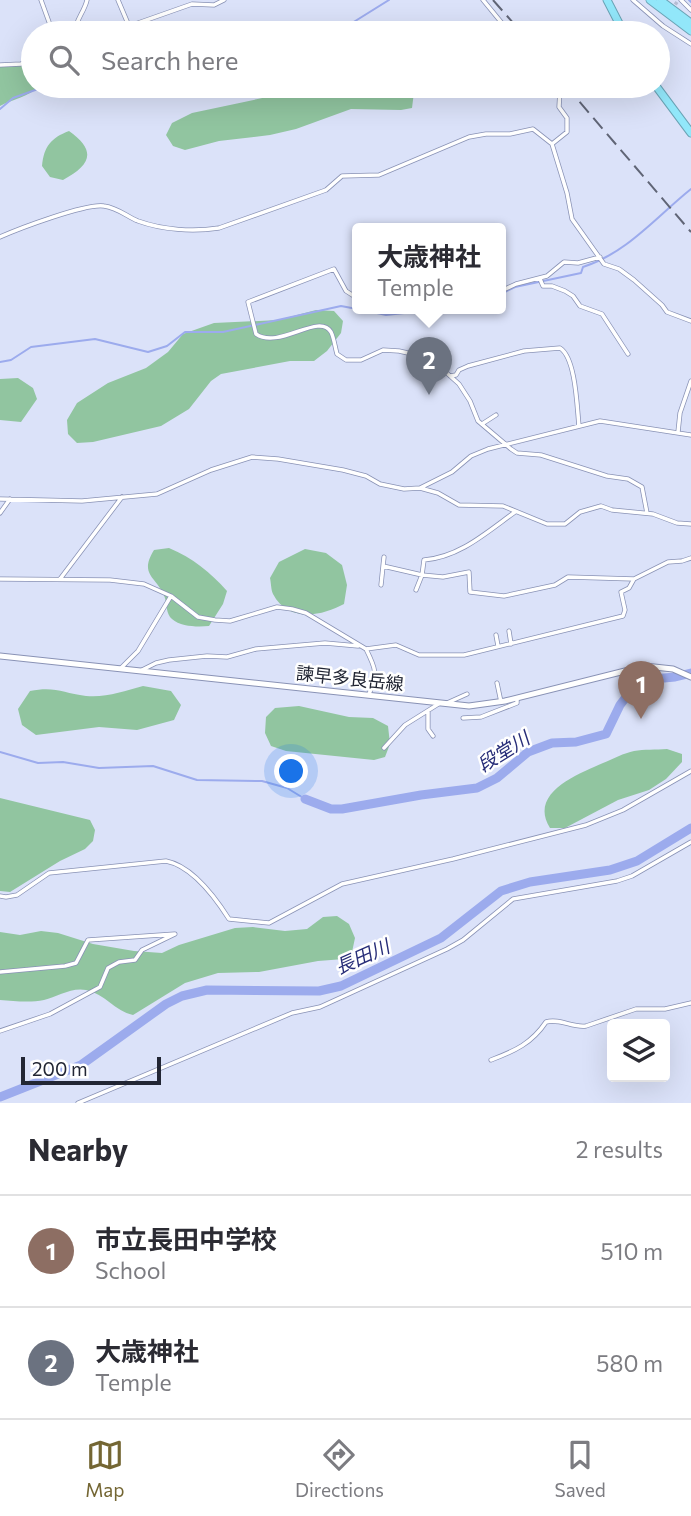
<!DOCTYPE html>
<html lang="en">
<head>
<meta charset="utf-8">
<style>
	body { margin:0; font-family:Commissioner,"Noto Sans JP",sans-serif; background:#f7f7f7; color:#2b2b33 }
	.controls { position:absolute; right:21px; bottom:21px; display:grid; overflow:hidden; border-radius:7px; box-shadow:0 7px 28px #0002 }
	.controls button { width:63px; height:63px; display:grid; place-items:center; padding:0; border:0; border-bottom:2px solid #e1e1e2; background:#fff; color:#2b2b33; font:35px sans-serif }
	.scale { position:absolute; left:21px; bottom:18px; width:140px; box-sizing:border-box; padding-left:7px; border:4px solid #222634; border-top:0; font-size:19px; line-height:24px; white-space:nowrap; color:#222634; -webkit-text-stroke:5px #fff; paint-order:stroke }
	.you { position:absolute; left:292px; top:772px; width:24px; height:24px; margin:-18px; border:5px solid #fff; border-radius:50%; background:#1a73e8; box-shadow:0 0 0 10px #1a73e833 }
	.badge { display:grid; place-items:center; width:46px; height:46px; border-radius:50%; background:#746633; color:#fff; font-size:23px; font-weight:700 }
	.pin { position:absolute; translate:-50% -58px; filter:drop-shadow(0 2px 4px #0008) }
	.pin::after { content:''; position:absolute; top:37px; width:24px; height:21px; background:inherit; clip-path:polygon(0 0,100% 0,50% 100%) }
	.popup { position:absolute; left:352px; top:223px; width:154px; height:91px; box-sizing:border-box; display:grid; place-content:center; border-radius:7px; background:#fff; filter:drop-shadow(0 2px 5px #0005); font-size:23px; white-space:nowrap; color:#7c7c81 }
	.popup b { font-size:26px; color:#2b2b33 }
	.popup::after { content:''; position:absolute; left:50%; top:100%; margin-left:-14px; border:14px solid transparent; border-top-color:#fff }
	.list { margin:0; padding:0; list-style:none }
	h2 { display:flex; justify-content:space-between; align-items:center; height:91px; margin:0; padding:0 28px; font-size:30px }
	h2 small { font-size:23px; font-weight:400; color:#7c7c81 }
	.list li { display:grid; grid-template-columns:46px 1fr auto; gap:21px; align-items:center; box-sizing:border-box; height:112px; padding:0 28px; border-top:2px solid #e1e1e2 }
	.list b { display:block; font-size:26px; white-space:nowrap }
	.list p { margin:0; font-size:23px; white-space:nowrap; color:#7c7c81 }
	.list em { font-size:23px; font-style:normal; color:#7c7c81 }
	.icon { flex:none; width:38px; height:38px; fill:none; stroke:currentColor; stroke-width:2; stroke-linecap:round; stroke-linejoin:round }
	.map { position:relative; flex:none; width:691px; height:1103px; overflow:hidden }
	.search { position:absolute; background:#fff; box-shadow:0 7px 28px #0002; left:21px; right:21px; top:21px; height:77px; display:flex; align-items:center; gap:18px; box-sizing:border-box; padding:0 24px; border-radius:38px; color:#7c7c81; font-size:26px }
	.sheet { height:315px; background:#fff }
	nav { display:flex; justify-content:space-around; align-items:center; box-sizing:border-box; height:98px; border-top:2px solid #e1e1e2; background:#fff; font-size:19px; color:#7c7c81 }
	nav a { display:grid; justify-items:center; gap:4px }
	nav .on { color:#746633 }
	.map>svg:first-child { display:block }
	.green { fill:#91c5a0 }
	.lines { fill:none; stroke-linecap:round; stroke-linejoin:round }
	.stream { stroke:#9cabed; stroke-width:2 }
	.river { stroke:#9cabed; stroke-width:9 }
	.street-tunnel { stroke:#b6bcd2; stroke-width:3.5; stroke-dasharray:3.5 2; stroke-linecap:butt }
	.street-casing { stroke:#8992b5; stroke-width:5 }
	.secondary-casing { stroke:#8992b5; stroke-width:7 }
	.highway-casing { stroke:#6ba3b5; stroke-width:9 }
	.street { stroke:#fff; stroke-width:3.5 }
	.secondary { stroke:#fff; stroke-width:5 }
	.highway { stroke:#92e7fa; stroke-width:7 }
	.rail { stroke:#606576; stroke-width:2; stroke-dasharray:14 7; stroke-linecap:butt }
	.labels { text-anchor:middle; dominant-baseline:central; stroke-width:5; stroke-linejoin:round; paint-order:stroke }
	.street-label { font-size:18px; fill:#222634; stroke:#fff }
	.water-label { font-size:19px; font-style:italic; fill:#272d78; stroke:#fff }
</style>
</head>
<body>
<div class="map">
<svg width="691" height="1103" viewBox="0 0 691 1103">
	<rect width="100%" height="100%" fill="#dbe2f9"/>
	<path class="green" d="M29 61 33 62V86H39C29 97 13 99 0 106V67Z
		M319 86H406L414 92 412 108 401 110 351 109 296 129 270 135 219 141 185 150 173 146 166 135 172 123 192 113Z
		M69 131C97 151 91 165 63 180L50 177 42 166C44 146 51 138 69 131Z
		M316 310 334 311 343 321 341 333 327 351 314 361H290L221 374 211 381 189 409 161 426 93 442 77 443 68 434 67 420 77 403 108 383 146 368 168 352 183 334 214 323 278 320Z
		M18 378 33 388 37 399 21 422 0 420V379Z
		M169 548C193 558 210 572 227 591L223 604 209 626C198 627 181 627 172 619 166 614 167 605 165 598 158 577 138 576 154 550Z
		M305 549 326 553 342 565 347 585 344 604C322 616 288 623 273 594 271 590 271 582 270 578L279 562Z
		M143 686 171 691 181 705 174 720 137 730 99 727 36 735 22 725 18 709 30 691C55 686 63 693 86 696 106 698 124 691 143 686Z
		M299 706 349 717 373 718 388 726 390 744 385 757 374 760 286 751 271 746 265 733 266 717 275 708Z
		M667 749 682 754V762L666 779 649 790 618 800 565 828H550C528 793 578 774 603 763 613 759 624 753 634 751 644 749 656 750 667 749Z
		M0 798 90 820 95 830 93 841 85 849 60 861 10 892 0 891Z
		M337 916 349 924 355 938 352 952 344 959 318 961 259 972 218 973 185 983 133 1015C115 1011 105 994 86 990 71 987 57 997 44 1000 30 1003 14 1001 0 1000V932L20 935 41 931 58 933 93 944 134 951 162 953 179 945 235 928 253 927 285 931 307 929 323 917Z"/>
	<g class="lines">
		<path class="stream" d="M689 0 691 2
			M336 33 389 0
			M0 109 13 98 38 89 102 94 136 86
			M501 294 515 287 581 273 583 267C627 253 656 217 691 189
			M359 309 386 315 440 309
			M0 362 11 360 31 347 95 339 148 352 167 346 185 332H223L341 306 357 309
			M0 752 38 763 63 762 99 768 153 766 197 780 262 781 287 788 305 799"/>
		<path class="river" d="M305 799 331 809H342L421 795 477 788 497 778 528 752 552 743 576 742 606 734 620 705 636 684 642 680 675 677 691 673
			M0 1097 81 1065 166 1004 182 996 207 990 319 991 341 986 441 938 501 891 530 882 610 870 637 861 691 828"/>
		<path class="street-tunnel" d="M672 9 677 2"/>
		<g class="street-casing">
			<path id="street" d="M41 0 53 33
				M118 0 129 26
				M483 0 510 33
				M633 0 663 26 691 44
				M681 0 691 10
				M86 25 91 33
				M75 33C75 20 84 13 87 0
				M115 33 121 29 192 4 214 5 224 0
				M0 65 21 64 33 58
				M603 91 609 86
				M552 144 567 132V118L559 107 560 90 556 86
				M0 237C18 229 86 203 104 206 118 208 126 216 138 221 163 230 193 232 219 228L326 190 342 176 379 175 469 137 486 134H510L533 129 552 144 567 193 572 219 604 264 619 269 634 280 662 305 667 312 691 321
				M540 279 543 286H552L565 291 573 296 580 306 602 314 628 354
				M501 291 516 284 547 276 564 262 578 263 600 257
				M357 298 346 291 334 269 248 302 256 334C279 350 319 312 331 332 334 338 335 347 337 354L346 360H361L383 350 399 351 430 358 459 384 470 401 478 421 511 449 517 453 541 455 607 476 628 479 642 487 647 513
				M397 309H418
				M450 376 456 375 459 370 468 366 524 351 560 348C576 358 577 408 579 426
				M482 424 496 415
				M678 432 680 413 691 381
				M420 488 438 493 459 505 503 506 547 524H565L580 512 601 506 612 510 653 514 677 523 691 524
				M0 499 82 501 157 494 211 470 252 457 278 459 343 470 366 476 380 484 404 489 420 488 452 472 471 456 488 449 600 421 691 435
				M515 512C487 532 460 557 424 560L422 575 443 577 469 572 470 592 504 596 555 585 568 577 634 579 668 562 682 561 691 558
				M0 513 10 499
				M384 557 383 566 422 575 416 590
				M0 579 110 580 144 584 171 596 198 617 215 620 230 621 277 607 292 609 306 613 366 649 396 645 419 655H464L623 616 625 610 621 592 629 588 634 579
				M60 579 122 497
				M381 585 383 566
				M509 631 511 644
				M496 635 498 646
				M366 649C376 669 378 674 369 694
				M121 668 138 651 171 596
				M142 670 156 663 169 660 207 656 227 657 256 649 325 643 358 646
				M497 683 501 702
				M447 703 467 694
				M428 711V729L433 736
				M463 718 481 717 517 703V698
				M384 748 405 725 440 703
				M0 896 6 897 17 895 49 873 166 861C192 866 215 897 229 919L269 923 342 884 453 859 586 825 623 810 691 771
				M0 972 65 966 76 963 88 940 175 934 142 950 135 960 119 962 108 968 100 987 50 1014 0 1031
				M491 1060C515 1051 532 1043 546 1022 559 1018 573 1028 586 1026L636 1009H665L691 1003
				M78 1103 292 1013 320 1007 447 949 463 940 513 899 617 881 632 876 691 842"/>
		</g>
		<g class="secondary-casing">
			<path id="secondary" d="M0 656 469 706 505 701 645 666 673 669 691 677"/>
		</g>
		<g class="highway-casing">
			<path id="highway" d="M607 0 624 33
				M650 0 691 31
				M660 0 691 23
				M656 86 691 133"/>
		</g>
		<use href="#street" class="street"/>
		<use href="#secondary" class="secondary"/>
		<use href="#highway" class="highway"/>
		<path class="rail" d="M493 0 522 33
			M566 86 691 232"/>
	</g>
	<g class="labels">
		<g class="street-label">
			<text transform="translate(350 678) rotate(6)">諫早多良岳線</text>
		</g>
		<g class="water-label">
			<text transform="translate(503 751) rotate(-32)">段堂川</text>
			<text transform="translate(362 956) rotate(-24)">長田川</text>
		</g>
	</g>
</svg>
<div class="controls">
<button><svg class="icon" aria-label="layers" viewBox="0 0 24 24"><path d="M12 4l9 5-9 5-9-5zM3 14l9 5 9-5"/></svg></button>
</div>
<div class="scale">200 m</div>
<div class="you"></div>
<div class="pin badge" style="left:641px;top:719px;background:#8d6e63">1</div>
<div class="pin badge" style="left:429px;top:395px;background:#6b7280">2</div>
<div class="popup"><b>大歳神社</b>Temple</div>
<div class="search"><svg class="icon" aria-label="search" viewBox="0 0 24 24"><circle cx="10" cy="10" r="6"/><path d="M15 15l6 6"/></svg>Search here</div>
</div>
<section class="sheet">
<h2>Nearby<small>2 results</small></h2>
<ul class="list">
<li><span class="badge" style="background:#8d6e63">1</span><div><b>市立長田中学校</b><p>School</p></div><em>510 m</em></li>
<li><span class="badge" style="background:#6b7280">2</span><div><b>大歳神社</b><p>Temple</p></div><em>580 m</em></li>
</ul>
</section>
<nav>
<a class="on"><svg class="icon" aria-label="map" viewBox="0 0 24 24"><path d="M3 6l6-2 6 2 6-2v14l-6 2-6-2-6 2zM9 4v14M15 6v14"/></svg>Map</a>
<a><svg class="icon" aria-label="directions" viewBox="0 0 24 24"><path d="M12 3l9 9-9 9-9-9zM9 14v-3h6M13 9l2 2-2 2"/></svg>Directions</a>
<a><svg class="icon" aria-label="saved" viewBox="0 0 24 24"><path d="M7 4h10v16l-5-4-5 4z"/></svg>Saved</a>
</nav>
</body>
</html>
